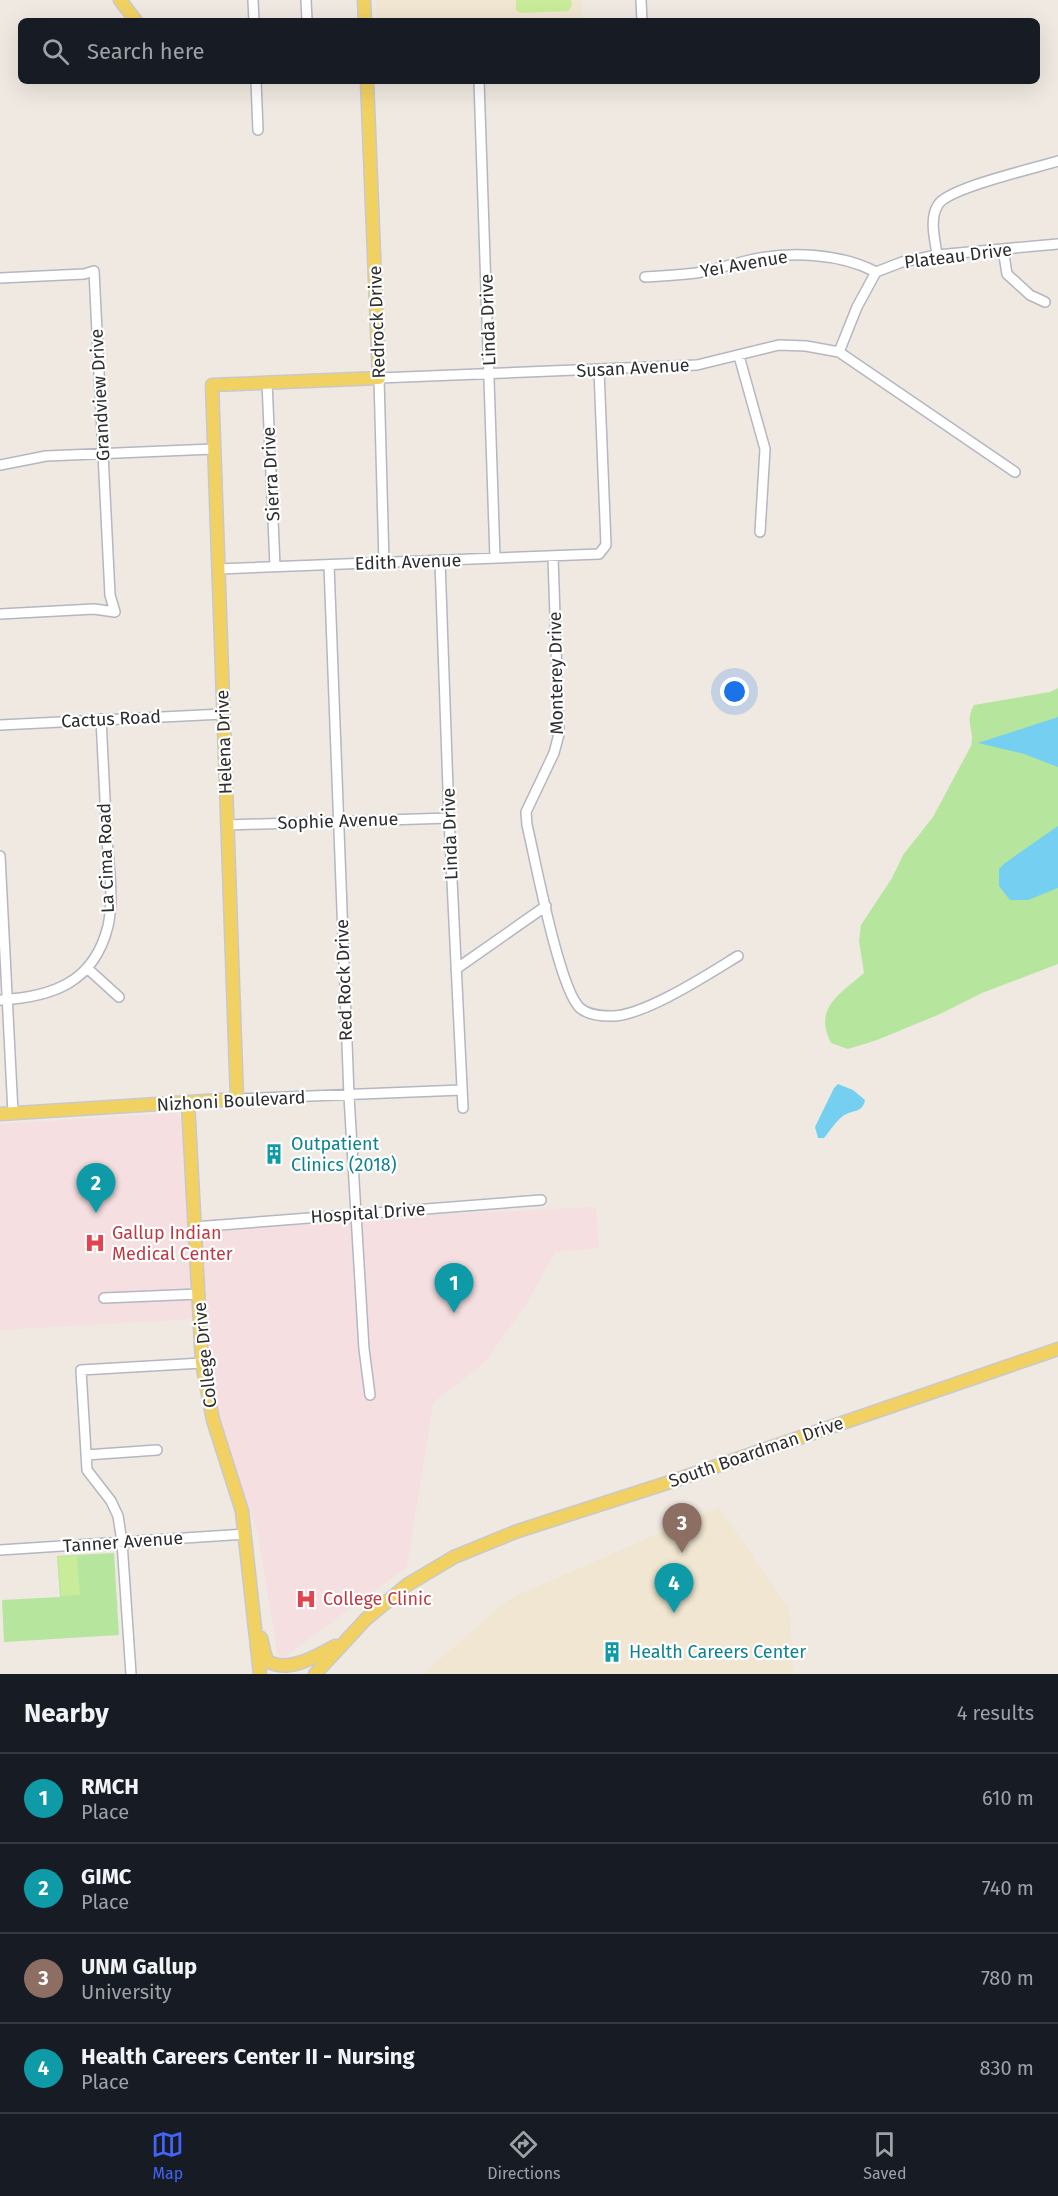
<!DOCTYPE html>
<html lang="en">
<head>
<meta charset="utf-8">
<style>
	body { margin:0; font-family:"Fira Sans",sans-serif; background:#20242c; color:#f1f3f6 }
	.you { position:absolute; left:735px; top:692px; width:21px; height:21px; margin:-15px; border:4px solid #fff; border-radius:50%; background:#1a73e8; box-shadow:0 0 0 9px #1a73e833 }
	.badge { display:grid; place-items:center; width:39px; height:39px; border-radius:50%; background:#4264fb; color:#fff; font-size:20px; font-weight:700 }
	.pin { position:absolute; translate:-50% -50px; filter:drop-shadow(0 2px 3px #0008) }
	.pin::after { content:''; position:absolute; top:32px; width:21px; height:18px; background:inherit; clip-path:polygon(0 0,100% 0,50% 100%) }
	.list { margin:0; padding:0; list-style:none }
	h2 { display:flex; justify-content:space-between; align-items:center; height:78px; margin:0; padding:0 24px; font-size:26px }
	h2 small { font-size:20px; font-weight:400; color:#9ea1a6 }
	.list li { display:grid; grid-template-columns:39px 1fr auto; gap:18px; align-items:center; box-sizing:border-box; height:90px; padding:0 24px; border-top:2px solid #363941 }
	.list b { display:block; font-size:22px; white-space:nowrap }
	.list p { margin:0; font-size:20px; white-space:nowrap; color:#9ea1a6 }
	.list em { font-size:20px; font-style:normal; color:#9ea1a6 }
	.icon { flex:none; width:33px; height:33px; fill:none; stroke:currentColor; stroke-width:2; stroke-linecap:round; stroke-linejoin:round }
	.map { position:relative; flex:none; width:1058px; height:1674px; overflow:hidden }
	.search { position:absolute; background:#171b24; box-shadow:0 6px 24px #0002; left:18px; right:18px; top:18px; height:66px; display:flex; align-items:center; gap:15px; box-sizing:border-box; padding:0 21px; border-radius:9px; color:#9ea1a6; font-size:22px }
	.sheet { height:438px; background:#171b24 }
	nav { display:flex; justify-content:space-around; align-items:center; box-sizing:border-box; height:84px; border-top:2px solid #363941; background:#171b24; font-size:16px; color:#9ea1a6 }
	nav a { display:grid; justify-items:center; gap:3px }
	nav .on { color:#4264fb }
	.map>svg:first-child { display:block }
	.education { fill:#f0e6d1 }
	.medical { fill:#f5dfe0 }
	.green { fill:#b6e59e }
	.pitch { fill:#c9ec9a }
	.water { fill:#75cff0 }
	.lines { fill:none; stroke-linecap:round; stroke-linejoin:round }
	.minor-casing { stroke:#b4b7c1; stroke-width:12 }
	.major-casing { stroke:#c9c9c9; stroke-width:15 }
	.minor { stroke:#fff; stroke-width:9 }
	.major { stroke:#f2d163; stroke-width:12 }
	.labels { text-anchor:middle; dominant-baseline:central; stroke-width:4.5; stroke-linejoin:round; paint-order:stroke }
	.street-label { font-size:18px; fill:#2e2e2e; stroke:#fff }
	.culture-label { font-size:18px; fill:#0d838f; stroke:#fff; text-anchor:start }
	.health-label { font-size:18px; fill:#be3a42; stroke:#fff; text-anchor:start }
</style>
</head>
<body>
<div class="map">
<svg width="1058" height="1674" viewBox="0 0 1058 1674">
	<rect width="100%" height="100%" fill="#efe9e1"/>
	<path class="education" d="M376 0H582V21H376Z
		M719 1507 790 1611 793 1674H423L509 1599Z"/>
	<path class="medical" d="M173 1113 183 1119 192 1319 0 1330V1124Z
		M596 1207 599 1248 555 1252 527 1303 486 1361 433 1403 407 1567 279 1661 258 1534 228 1447 217 1406 210 1362 202 1231 364 1218Z"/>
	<path class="green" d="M1058 688V964L982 993 940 1014 877 1040 848 1049 831 1043C813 1008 840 994 864 973L859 941 861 925 892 878 903 855 933 817 971 746C975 728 964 724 974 705L1050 692Z
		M114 1553 119 1635 4 1642 2 1600 60 1597 57 1556Z"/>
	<path class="pitch" d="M516 0H571L572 6 568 11 521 13 516 10Z
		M77 1556 80 1595 61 1596 58 1557Z"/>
	<path class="water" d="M1058 717V767L1024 754 978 743Z
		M1058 826V888L1028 900H1010L999 886V869L1005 863Z
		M838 1084 853 1090 865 1100C862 1114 853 1109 843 1116 836 1121 830 1131 824 1138H818L815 1127 834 1088Z"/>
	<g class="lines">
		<g class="minor-casing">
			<path id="minor" d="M253 0 254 21
				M306 0 307 21
				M641 0 642 21
				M256 81 258 130
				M479 81 495 558
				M1003 249 1007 274 1030 295 1045 302
				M937 255C935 239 929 219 938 205 947 188 1036 168 1058 161
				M645 277C662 276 679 275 696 273 714 270 732 264 750 260 789 251 840 253 876 272
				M0 278 84 274 94 271 110 595 115 612 94 609 0 614
				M839 352 857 307 876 272 902 262 937 255 1058 244
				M739 356 765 449 760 532
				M267 382 275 566
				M0 465 46 456 213 449
				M553 557 559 734 554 753 526 812 527 825C535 858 559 989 580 1008 588 1015 601 1016 611 1016 643 1017 710 973 738 956
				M440 561 449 818 463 1108
				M384 563 379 378 697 365 779 345 806 346 839 352 1015 472
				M329 565 349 1096 364 1349 370 1395
				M218 569 599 554 606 545 599 370
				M0 725 223 714
				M227 825 449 818
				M0 856 13 1113
				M87 968 119 997
				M456 969 546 906
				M0 1000C52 997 94 983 108 926 114 898 109 867 107 839 105 799 103 759 101 719
				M237 1099 462 1090
				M194 1227 541 1200
				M104 1298 199 1294
				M86 1455 157 1450
				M0 1550 246 1534
				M131 1674 122 1542 118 1516 111 1501 87 1470 81 1370 202 1363"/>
		</g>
		<g class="major-casing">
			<path id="major" d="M120 0 136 21
				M364 0 365 21
				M188 1103 202 1363 213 1420 242 1511 260 1674
				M0 1114 237 1099 212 385 379 378 367 81
				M261 1638C263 1645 264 1656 268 1661 286 1674 317 1656 335 1646
				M315 1674 366 1619 407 1585 454 1557 515 1532 673 1481 1058 1349"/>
		</g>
		<use href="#minor" class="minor"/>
		<use href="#major" class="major"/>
	</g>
	<defs>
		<g id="building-bare" transform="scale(1.62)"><path d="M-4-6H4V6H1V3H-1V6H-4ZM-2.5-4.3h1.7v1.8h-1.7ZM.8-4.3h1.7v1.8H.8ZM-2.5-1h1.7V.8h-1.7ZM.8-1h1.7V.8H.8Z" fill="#0f9aa8" stroke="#fff" stroke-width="2.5" paint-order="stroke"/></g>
		<g id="hospital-bare" transform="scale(1.62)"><path d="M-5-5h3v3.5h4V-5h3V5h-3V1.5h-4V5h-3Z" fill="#e0444e" stroke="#fff" stroke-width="2.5" paint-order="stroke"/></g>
	</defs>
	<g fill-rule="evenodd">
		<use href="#building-bare" x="274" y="1154"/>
		<use href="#hospital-bare" x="95" y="1243"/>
		<use href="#hospital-bare" x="306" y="1599"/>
		<use href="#building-bare" x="612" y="1652"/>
	</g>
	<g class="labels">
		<g class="street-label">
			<text transform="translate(958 256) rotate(-7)">Plateau Drive</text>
			<text transform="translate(744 264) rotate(-10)">Yei Avenue</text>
			<text transform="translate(488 320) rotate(-92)">Linda Drive</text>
			<text transform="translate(377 322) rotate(-92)">Redrock Drive</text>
			<text transform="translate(633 368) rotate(-3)">Susan Avenue</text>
			<text transform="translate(100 395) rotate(-93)">Grandview Drive</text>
			<text transform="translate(271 474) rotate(-93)">Sierra Drive</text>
			<text transform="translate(408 562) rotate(-2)">Edith Avenue</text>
			<text transform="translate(556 673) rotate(-91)">Monterey Drive</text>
			<text transform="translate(111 719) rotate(-3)">Cactus Road</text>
			<text transform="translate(224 742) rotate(-92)">Helena Drive</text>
			<text transform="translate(338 821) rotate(-2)">Sophie Avenue</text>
			<text transform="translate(450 834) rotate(-92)">Linda Drive</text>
			<text transform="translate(106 858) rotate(-92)">La Cima Road</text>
			<text transform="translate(344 980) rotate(-92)">Red Rock Drive</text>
			<text transform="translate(231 1101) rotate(-3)">Nizhoni Boulevard</text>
			<text transform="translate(368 1213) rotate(-4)">Hospital Drive</text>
			<text transform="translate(205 1355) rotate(-96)">College Drive</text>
			<text transform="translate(756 1452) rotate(-19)">South Boardman Drive</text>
			<text transform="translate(123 1542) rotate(-4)">Tanner Avenue</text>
		</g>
		<g class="culture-label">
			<text x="291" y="1144">Outpatient<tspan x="291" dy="21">Clinics (2018)</tspan></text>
			<text x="629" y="1652">Health Careers Center</text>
		</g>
		<g class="health-label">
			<text x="112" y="1233">Gallup Indian<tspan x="112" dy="21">Medical Center</tspan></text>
			<text x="323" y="1599">College Clinic</text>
		</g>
	</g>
</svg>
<div class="you"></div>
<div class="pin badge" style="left:454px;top:1313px;background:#0f9aa8">1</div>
<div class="pin badge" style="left:96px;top:1213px;background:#0f9aa8">2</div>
<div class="pin badge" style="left:682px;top:1553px;background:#8d6e63">3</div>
<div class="pin badge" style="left:674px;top:1613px;background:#0f9aa8">4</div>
<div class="search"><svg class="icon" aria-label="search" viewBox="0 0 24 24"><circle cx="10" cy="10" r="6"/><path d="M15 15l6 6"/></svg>Search here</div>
</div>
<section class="sheet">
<h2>Nearby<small>4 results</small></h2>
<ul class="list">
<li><span class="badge" style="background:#0f9aa8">1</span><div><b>RMCH</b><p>Place</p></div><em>610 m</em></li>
<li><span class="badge" style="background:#0f9aa8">2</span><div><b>GIMC</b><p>Place</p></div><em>740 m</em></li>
<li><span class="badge" style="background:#8d6e63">3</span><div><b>UNM Gallup</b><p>University</p></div><em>780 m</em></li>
<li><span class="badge" style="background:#0f9aa8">4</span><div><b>Health Careers Center II - Nursing</b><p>Place</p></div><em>830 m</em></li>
</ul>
</section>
<nav>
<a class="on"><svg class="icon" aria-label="map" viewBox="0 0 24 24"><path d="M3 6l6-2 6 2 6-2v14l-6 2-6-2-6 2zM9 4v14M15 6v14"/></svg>Map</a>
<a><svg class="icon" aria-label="directions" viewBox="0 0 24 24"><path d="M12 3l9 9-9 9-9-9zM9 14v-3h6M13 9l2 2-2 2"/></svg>Directions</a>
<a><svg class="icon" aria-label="saved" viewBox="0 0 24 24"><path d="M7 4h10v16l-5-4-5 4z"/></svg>Saved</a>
</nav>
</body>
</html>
